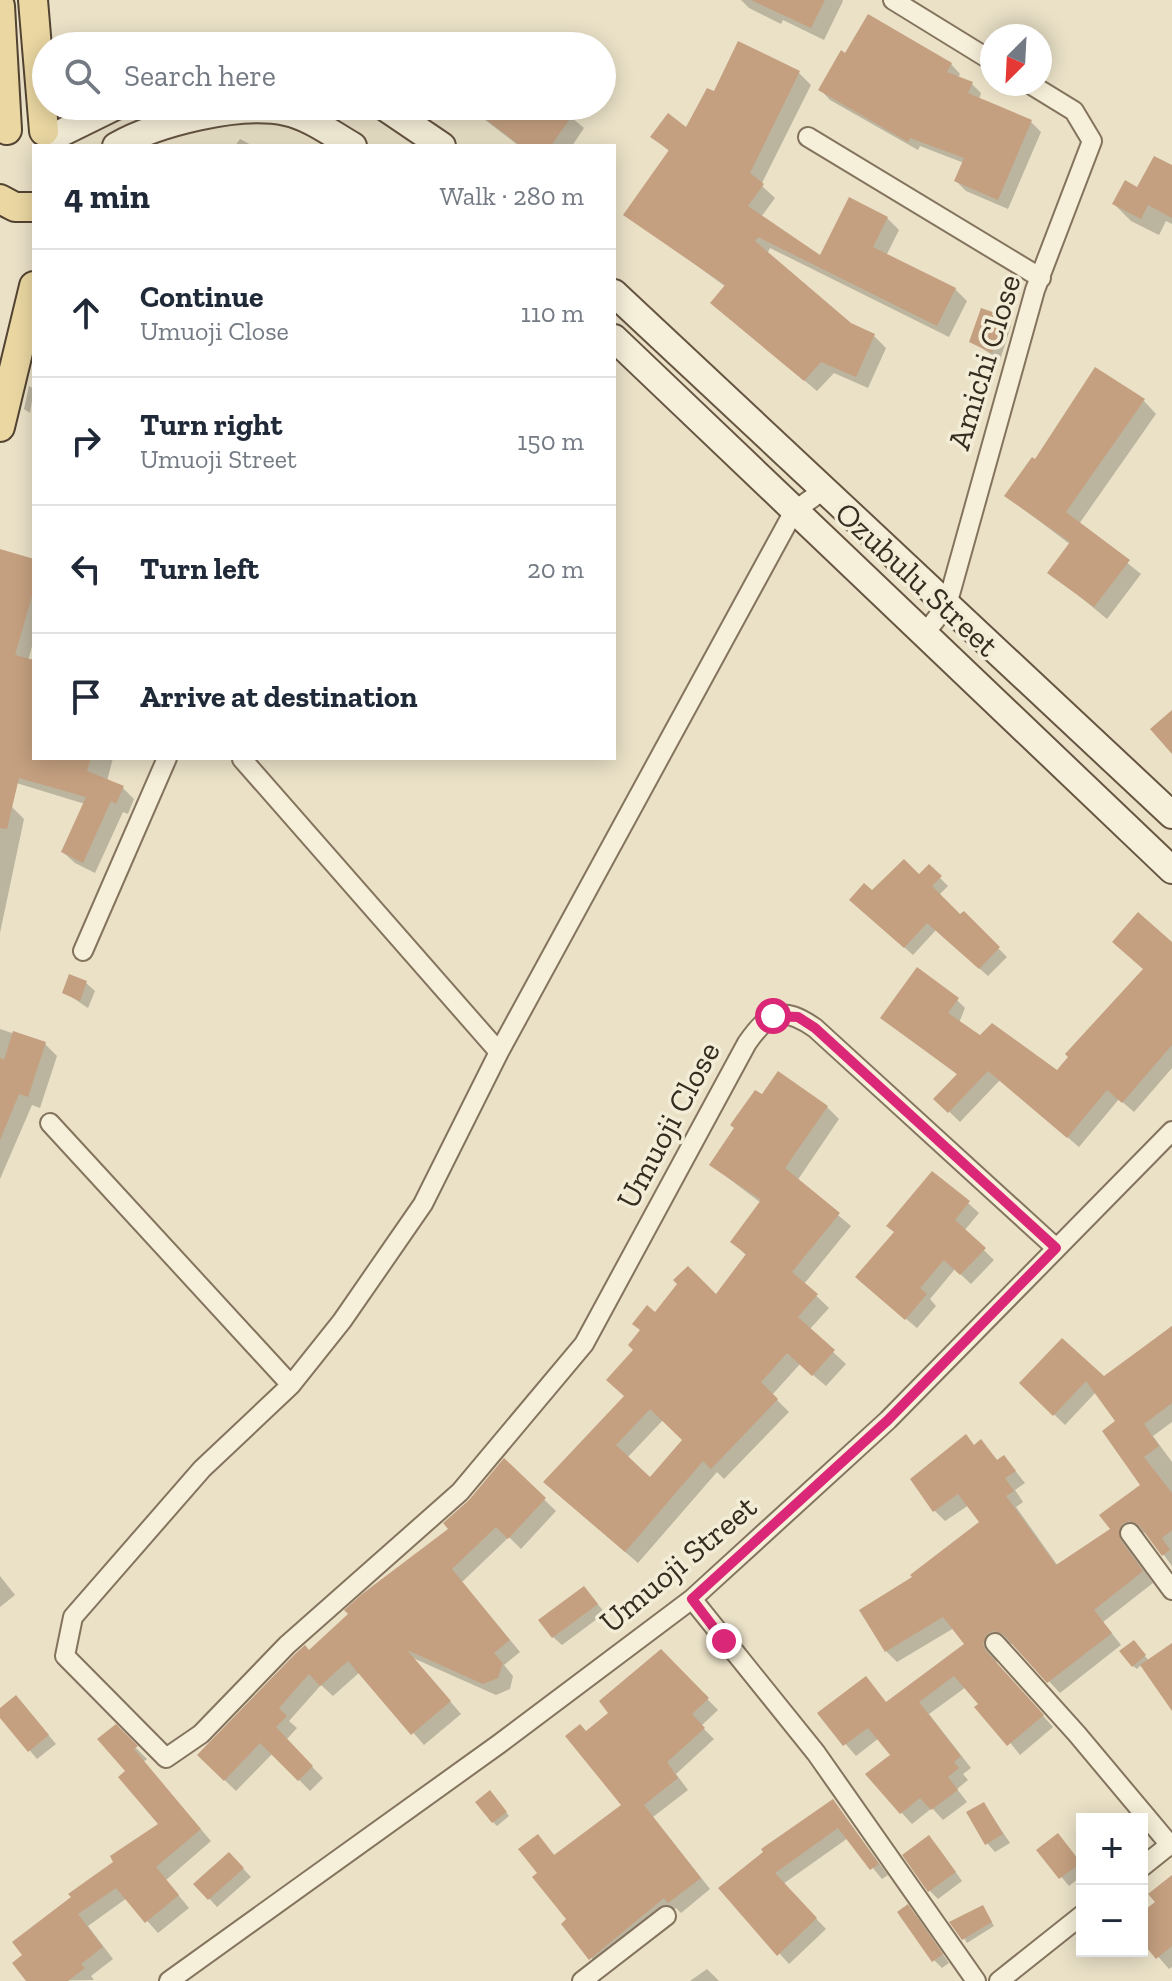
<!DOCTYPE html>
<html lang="en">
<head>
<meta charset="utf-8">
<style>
	body { margin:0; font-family:"Zilla Slab",serif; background:#f2f2f3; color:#1f2937 }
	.controls { position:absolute; right:24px; bottom:24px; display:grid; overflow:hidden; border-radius:0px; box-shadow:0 4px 20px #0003 }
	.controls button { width:72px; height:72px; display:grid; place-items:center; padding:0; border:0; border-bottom:2px solid #e0e1e3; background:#fff; color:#1f2937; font:40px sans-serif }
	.compass { position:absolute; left:980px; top:24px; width:72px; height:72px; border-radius:50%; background:#fff; box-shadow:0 4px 20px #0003; rotate:204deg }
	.stop { position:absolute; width:24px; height:24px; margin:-18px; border:6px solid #db2777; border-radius:50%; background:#fff }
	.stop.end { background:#db2777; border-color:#fff; box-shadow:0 2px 8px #0008 }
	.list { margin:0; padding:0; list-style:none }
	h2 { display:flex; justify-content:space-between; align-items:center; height:104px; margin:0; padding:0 32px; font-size:34px }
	h2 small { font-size:26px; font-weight:400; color:#747a83 }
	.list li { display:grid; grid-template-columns:52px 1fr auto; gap:24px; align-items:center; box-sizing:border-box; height:128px; padding:0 32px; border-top:2px solid #e0e1e3 }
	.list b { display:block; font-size:30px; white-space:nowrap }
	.list p { margin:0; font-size:26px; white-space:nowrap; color:#747a83 }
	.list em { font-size:26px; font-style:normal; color:#747a83 }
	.icon { flex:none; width:44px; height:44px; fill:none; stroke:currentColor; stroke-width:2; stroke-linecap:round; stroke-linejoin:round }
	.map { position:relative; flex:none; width:1172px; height:1981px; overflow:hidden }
	.search { position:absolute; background:#fff; box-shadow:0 4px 20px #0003; left:32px; top:32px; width:584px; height:88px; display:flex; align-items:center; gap:20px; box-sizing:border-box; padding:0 28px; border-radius:44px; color:#747a83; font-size:30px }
	.panel { position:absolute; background:#fff; box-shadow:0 4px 20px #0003; left:32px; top:144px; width:584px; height:616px; border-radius:0px }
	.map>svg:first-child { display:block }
	.shadow { fill:#0003; fill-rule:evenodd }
	.building { fill:#c5a080; fill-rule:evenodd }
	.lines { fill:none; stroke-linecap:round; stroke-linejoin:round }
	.minor-casing { stroke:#84745e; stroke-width:22 }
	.secondary-casing { stroke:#665541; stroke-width:30 }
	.primary-casing { stroke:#534332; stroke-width:32 }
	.minor { stroke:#f6efd9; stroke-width:18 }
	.secondary { stroke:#f6efd9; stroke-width:26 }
	.primary { stroke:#ead7a2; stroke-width:28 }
	.route { stroke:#db2777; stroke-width:10 }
	.labels { text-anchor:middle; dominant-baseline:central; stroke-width:7; stroke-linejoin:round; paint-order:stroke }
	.street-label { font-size:32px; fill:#362c20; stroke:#f3ecd6 }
</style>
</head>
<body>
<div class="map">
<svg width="1172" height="1981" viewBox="0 0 1172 1981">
	<rect width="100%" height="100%" fill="#eae1c7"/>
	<path class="shadow" d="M741 0H842L843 1 824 40 783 20 781 24 749 8Z
		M739 44 799 73 811 85 761 185 775 198 761 217 821 258 887 218 899 230 886 256 955 289 967 301 949 337 770 248 767 254 850 325 874 336 886 348 868 388 834 373 817 391 725 314 726 287 626 214 670 152 653 137 687 130 715 94Z
		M951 64 960 74 958 78 971 83 981 93 979 100 1031 122 1041 132 1008 209 966 191 956 181 964 163 920 146 918 150 830 100 821 90Z
		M467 106H558L584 128 572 146H519Z
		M240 139 253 146H235Z
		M1172 168V224L1166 221 1159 235 1131 221 1114 204Z
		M1003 318 1011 326 1000 360 972 342Z
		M29 386 34 389 30 413 24 409Z
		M1144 401 1156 414 1079 524 1141 574 1107 619 1050 572 1071 545 1006 496Z
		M0 556 34 566V639L28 661 34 662V758H113L107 781 122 787 134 799 128 814 123 812 95 873 75 863 63 852 85 804 0 778Z
		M0 804 12 807 24 819 0 933Z
		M929 867 948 886 938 896 960 917 964 914 1007 957 988 976 936 930 913 955 860 908 872 893 919 876Z
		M1172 946V1068L1134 1112 1119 1099 1079 1147 1000 1080 960 1122 936 1099 958 1075 883 1018 954 997 965 1008 959 1023 980 1038 1058 1073Z
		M86 983 95 991 88 1008 64 992Z
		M0 1029 45 1044 57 1056 40 1108 32 1105 0 1179Z
		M762 1097 827 1107 839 1119 797 1181 851 1226 804 1284 829 1308 809 1330 846 1364 826 1386 800 1364 772 1395 789 1412 724 1479 717 1472 638 1563 558 1494 626 1397 635 1350 655 1315 716 1297 747 1256 732 1242 761 1203 711 1165ZM663 1420 684 1440 650 1480 627 1458Z
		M968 1203 979 1213 964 1231 994 1260 971 1284 955 1269 930 1299 936 1306 917 1328 868 1287Z
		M1172 1326V1422L1153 1436 1172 1462V1566L1149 1535 1140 1531 1130 1539 1128 1548 1153 1583 1103 1622 1121 1645 1060 1693 1015 1645 1004 1642 994 1650 997 1664 1053 1727 1020 1755 966 1687 929 1714 971 1768 963 1774 968 1780 957 1789 967 1802 943 1820 932 1808 912 1824 901 1812 893 1755 879 1738 856 1756 820 1714 865 1678 887 1704 966 1644 954 1628 897 1662 886 1651 915 1578 982 1523 969 1505 945 1521 934 1510 981 1442 999 1462 1004 1457 1025 1483 1015 1490 1023 1502 1016 1507 1058 1566 1113 1530 1142 1485 1117 1422 1096 1392 1065 1425 1022 1383 1103 1379Z
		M504 1461 556 1511 521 1549 509 1537 462 1582 520 1652 504 1665 513 1676 510 1689 496 1695 413 1658 461 1714 424 1745 360 1672 333 1696 321 1685 289 1721 297 1728 286 1740 323 1778 310 1791 273 1753 236 1791 199 1755 309 1653 452 1529Z
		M0 1576 15 1595 0 1607Z
		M592 1597 605 1613 562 1645 553 1637Z
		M1137 1646 1149 1661 1172 1653V1707L1142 1664 1137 1669 1133 1666Z
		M661 1652 718 1710 701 1726 714 1739 676 1774 688 1790 653 1817 710 1889 681 1913 676 1908 602 1970 563 1924 569 1920 548 1848 556 1857 623 1805 586 1733 611 1713Z
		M24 1706 56 1744 37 1759 0 1715V1710Z
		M115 1727 147 1759 143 1762 211 1841 166 1880 189 1908 158 1933 127 1898 88 1926 113 1959 91 1976 94 1980 28 1981 116 1862 161 1824 127 1772Z
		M494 1796 509 1816 497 1826 493 1822Z
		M833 1801 888 1875 882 1879 848 1838 783 1884 826 1929 789 1964 721 1889Z
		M984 1804 1010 1843 995 1852 987 1843Z
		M1066 1844 1082 1865V1876L1069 1886 1039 1850Z
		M937 1846 962 1881 938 1899 930 1891Z
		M229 1854 251 1877 217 1907 196 1884Z
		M1172 1877V1967L1169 1969 1142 1938V1915L1158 1903Z
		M983 1907 994 1926 967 1943 955 1922Z
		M916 1915 949 1963 942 1968 934 1960Z
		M707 1969 719 1981H690Z"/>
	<path class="building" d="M751 0H825L811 28Z
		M868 14 952 63 947 72 973 82 968 93 1032 120 998 200 954 181 964 158 910 138 908 142 818 90 841 50 845 53Z
		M738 41 800 71 750 173 764 184 748 206 820 255 849 197 888 217 873 247 956 288 937 326 758 237 755 241 851 323 875 334 856 377 821 362 804 381 710 303 725 285 623 215 669 150 650 137 668 113 686 127 707 88 714 91Z
		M468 106H561L573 114 551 146H521Z
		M1154 156 1172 165V218L1148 205 1141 219 1112 204 1125 180 1137 187Z
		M981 308 1004 316 992 353 969 342Z
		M1095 367 1145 399 1066 512 1130 560 1094 607 1047 573 1070 542 1004 496 1032 457 1035 459Z
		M0 549 34 559V589L15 655 34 660V758H91L87 771 124 786 116 804 111 801 83 863 61 852 86 797 19 778 7 829 0 828Z
		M1172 710V754L1150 729Z
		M904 859 919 874 929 864 942 876 932 886 960 914 964 911 1000 947 979 969 927 923 904 948 849 900 864 883 872 890Z
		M1138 912 1172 942V1045L1122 1103 1107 1090 1067 1138 988 1071 948 1113 933 1099 957 1074 880 1018 917 967 959 998 948 1013 980 1035 992 1023 1057 1070 1068 1057 1065 1054 1143 969 1112 942Z
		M69 974 87 981 80 1001 62 993Z
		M13 1031 46 1042 28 1097 19 1094 0 1140V1058L4 1060Z
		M778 1071 828 1106 785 1168 840 1213 792 1272 818 1294 798 1317 835 1350 812 1376 787 1353 761 1382 778 1399 711 1469 703 1461 625 1552 543 1482 624 1396 606 1380 633 1350 628 1345 640 1330 632 1324 647 1305 655 1312 677 1284 673 1280 688 1266 716 1294 746 1254 730 1242 761 1200 709 1165 734 1128 730 1125 755 1090 762 1094ZM650 1409 682 1440 650 1477 616 1445Z
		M932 1171 970 1201 955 1220 986 1248 960 1275 944 1260 920 1288 927 1294 905 1320 855 1277 894 1232 886 1226Z
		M1172 1326V1403L1144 1424 1159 1446 1144 1457 1172 1493V1530L1162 1538 1170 1550 1162 1556 1139 1525 1129 1521 1122 1524 1120 1539 1143 1571 1094 1610 1112 1633 1047 1683 1003 1634 993 1631 986 1635 983 1645 986 1651 1044 1715 1007 1746 974 1707 978 1704 954 1676 919 1702 961 1756 954 1762 959 1768 948 1777 958 1790 931 1810 920 1798 900 1814 865 1774 890 1755 868 1728 843 1746 817 1713 866 1676 886 1702 964 1644 943 1617 885 1652 859 1610 912 1577 910 1575 979 1522 958 1494 933 1512 910 1479 966 1434 974 1445 981 1439 997 1460 1004 1455 1016 1471 1005 1478 1014 1491 1006 1496 1056 1565 1110 1529 1099 1515 1140 1485 1102 1431 1115 1421 1086 1381 1053 1416 1019 1383 1062 1338 1104 1376Z
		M504 1458 546 1498 508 1539 496 1527 452 1569 510 1640 494 1653 503 1663 498 1678 483 1684 407 1650 451 1701 411 1735 348 1661 320 1686 309 1674 279 1708 287 1716 276 1727 313 1766 298 1781 260 1743 224 1781 197 1755 295 1654 305 1645 309 1650 348 1614 344 1610 362 1594 448 1529 443 1523 469 1500Z
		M584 1586 598 1604 552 1638 538 1620Z
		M1134 1640 1146 1655 1132 1667 1119 1651Z
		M1172 1643V1711L1140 1665Z
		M661 1649 709 1698 692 1714 705 1728 667 1762 678 1778 644 1805 701 1878 668 1903 664 1898 589 1960 561 1924 566 1919 532 1877 537 1873 518 1849 538 1834 554 1855 621 1805 565 1736 580 1724 586 1731 608 1713 599 1701Z
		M16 1695 49 1735 28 1752 0 1718V1708Z
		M116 1724 138 1746 134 1749 201 1829 156 1867 179 1895 145 1923 116 1888 78 1914 103 1947 81 1964 85 1968 68 1981H26L12 1963 22 1955 12 1942 71 1897 68 1894 113 1862 110 1856 158 1824 118 1777 125 1771 97 1739Z
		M490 1790 507 1812 492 1823 475 1802Z
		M833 1799 879 1864 870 1870 838 1828 775 1873 817 1918 777 1956 718 1888 763 1852 761 1849Z
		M984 1802 1003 1834 985 1845 966 1812Z
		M1058 1833 1081 1863 1059 1879 1036 1850Z
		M929 1835 956 1872 928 1892 902 1855Z
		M229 1852 244 1868 208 1900 193 1884Z
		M1172 1875V1946L1156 1959 1142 1942V1912L1155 1902 1148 1894Z
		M908 1904 943 1954 932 1962 897 1912Z
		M983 1905 992 1922 962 1940 949 1922Z"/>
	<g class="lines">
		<g class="minor-casing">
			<path id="minor" d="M893 0 992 61
				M808 137 1041 278
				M825 489 794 511 499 1052 423 1204 342 1321 291 1385 202 1469 73 1617 65 1656 166 1758 201 1734 287 1645 460 1492 584 1344 747 1043C769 1012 782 1005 815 1028L1056 1248
				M926 632 947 605 1035 290 1092 141 1074 111 1030 84
				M242 759 499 1052
				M83 951 167 758
				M50 1123 291 1385
				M1130 1533 1172 1590
				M692 1599 816 1753 976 1981
				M995 1643 1077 1734 1170 1845
				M1142 1867 1172 1843
				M169 1981 499 1744 692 1599 888 1420 1172 1131
				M582 1981 666 1916
				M999 1981 1082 1915"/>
		</g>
		<g class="secondary-casing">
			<path id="secondary" d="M383 106 442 146
				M53 137 116 106
				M116 146C157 123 239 102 286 112 310 117 332 134 353 146
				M614 293 1172 815
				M614 338 1172 870"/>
		</g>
		<g class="primary-casing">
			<path id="primary" d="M33 0 44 131
				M0 6 7 130
				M0 199 15 207H34
				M0 427 34 286"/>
		</g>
		<use href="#minor" class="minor"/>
		<use href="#secondary" class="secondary"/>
		<use href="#primary" class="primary"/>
	</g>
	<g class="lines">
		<path class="route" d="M724 1641 692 1599 888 1420 1056 1248 815 1028 798 1017 773 1016"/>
	</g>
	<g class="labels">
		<g class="street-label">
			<text transform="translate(984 362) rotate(-73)">Amichi Close</text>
			<text transform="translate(917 579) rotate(43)">Ozubulu Street</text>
			<text transform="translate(668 1125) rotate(-62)">Umuoji Close</text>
			<text transform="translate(678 1564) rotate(-40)">Umuoji Street</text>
		</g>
	</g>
</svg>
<div class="controls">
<button>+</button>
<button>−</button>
</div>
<svg class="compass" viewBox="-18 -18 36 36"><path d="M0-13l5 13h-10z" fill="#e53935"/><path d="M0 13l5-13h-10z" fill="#747a83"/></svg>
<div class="stop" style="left:773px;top:1016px"></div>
<div class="stop end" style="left:724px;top:1641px"></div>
<div class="search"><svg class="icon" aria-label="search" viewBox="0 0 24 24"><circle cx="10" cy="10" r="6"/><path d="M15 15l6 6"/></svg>Search here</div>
<section class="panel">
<h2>4 min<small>Walk · 280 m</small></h2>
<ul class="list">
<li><svg class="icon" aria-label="ahead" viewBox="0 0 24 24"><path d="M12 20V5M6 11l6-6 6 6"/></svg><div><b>Continue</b><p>Umuoji Close</p></div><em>110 m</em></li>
<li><svg class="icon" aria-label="right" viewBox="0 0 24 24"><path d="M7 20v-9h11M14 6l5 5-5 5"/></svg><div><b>Turn right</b><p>Umuoji Street</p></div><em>150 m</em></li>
<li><svg class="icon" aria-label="left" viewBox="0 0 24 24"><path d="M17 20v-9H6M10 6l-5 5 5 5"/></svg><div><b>Turn left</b></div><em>20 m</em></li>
<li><svg class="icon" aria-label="arrive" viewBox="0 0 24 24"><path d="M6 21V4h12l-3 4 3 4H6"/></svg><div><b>Arrive at destination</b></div></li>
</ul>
</section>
</div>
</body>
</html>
